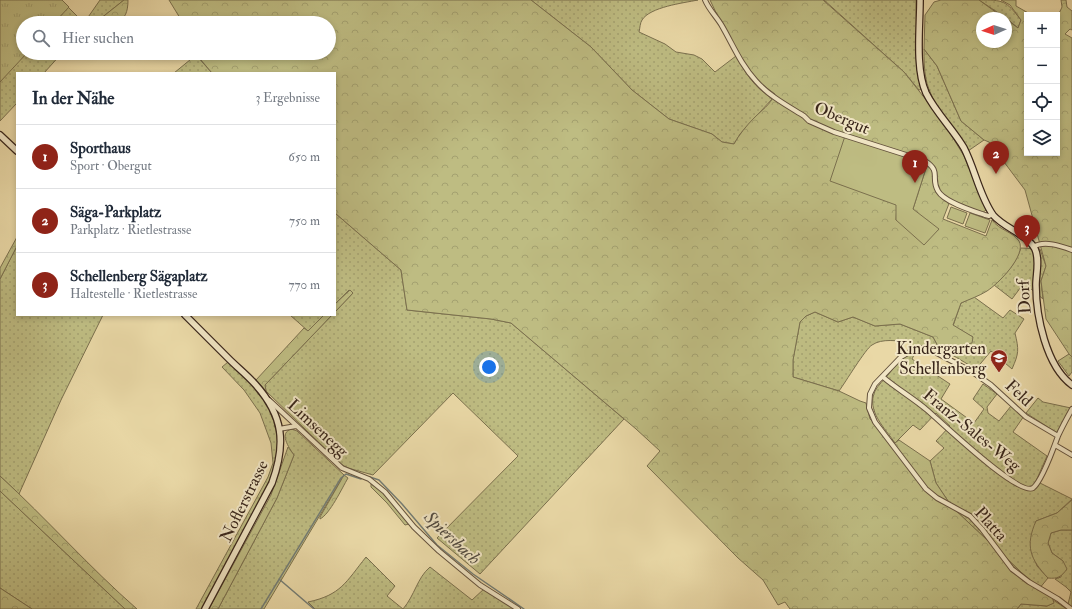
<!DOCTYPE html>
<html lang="de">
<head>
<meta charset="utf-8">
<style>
	body { margin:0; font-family:"IM FELL Double Pica",serif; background:#f6f6f7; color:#1f2937 }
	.controls { position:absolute; right:12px; top:12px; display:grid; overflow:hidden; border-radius:0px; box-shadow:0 2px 6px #0003 }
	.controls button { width:36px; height:36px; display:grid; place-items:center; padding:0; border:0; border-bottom:1px solid #e0e1e3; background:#fff; color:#1f2937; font:20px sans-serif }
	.compass { position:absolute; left:976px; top:12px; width:36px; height:36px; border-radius:50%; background:#fff; box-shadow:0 2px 6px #0003; rotate:267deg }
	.you { position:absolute; left:489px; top:367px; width:14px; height:14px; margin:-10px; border:3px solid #fff; border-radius:50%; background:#1a73e8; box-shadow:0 0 0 6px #1a73e833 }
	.badge { display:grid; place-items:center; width:26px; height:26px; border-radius:50%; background:#8f2418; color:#fff; font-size:13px; font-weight:700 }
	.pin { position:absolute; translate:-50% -33px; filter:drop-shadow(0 1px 2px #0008) }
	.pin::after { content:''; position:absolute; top:21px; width:14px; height:12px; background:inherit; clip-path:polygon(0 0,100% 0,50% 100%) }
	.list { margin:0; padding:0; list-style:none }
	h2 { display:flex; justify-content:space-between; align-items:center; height:52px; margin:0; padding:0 16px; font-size:17px }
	h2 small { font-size:13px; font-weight:400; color:#747a83 }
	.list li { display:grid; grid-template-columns:26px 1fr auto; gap:12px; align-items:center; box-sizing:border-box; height:64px; padding:0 16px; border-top:1px solid #e0e1e3 }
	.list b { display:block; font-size:15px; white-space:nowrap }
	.list p { margin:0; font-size:13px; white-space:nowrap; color:#747a83 }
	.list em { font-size:13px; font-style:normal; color:#747a83 }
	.icon { flex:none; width:22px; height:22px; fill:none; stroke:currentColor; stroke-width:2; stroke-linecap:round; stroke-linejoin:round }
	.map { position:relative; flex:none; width:1072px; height:609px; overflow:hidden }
	.search { position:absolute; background:#fff; box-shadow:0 2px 6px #0003; left:16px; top:16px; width:320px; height:44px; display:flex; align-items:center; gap:10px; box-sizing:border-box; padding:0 14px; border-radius:22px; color:#747a83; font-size:15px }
	.panel { position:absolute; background:#fff; box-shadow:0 2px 6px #0003; left:16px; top:72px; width:320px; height:244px; border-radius:0px }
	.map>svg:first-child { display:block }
	.grass { fill:url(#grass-dots); stroke:#7b704e }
	.forest { fill:url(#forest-crowns); stroke:#7b704e; fill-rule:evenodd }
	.park { fill:url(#park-tufts); stroke:#7b704e }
	.garden { fill:#bebc82; stroke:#7b704e }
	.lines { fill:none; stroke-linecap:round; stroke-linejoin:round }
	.stream { stroke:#747d75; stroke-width:1.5 }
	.street-casing { stroke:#64523d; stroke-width:6 }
	.secondary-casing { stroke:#38251a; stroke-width:8 }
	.street { stroke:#f1e6c5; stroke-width:4 }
	.secondary { stroke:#f1e6c5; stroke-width:5.5 }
	.labels { text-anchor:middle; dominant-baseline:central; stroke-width:4; stroke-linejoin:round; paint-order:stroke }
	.street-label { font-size:17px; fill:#38251a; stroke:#f1e6c5 }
	.poi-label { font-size:17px; fill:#38251a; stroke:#f1e6c5; text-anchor:end }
	.water-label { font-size:18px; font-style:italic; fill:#514a40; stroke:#f1e6c5 }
</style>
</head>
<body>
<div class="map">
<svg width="1072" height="609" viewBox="0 0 1072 609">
	<defs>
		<pattern id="grass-dots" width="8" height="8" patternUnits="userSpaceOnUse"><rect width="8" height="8" fill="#bebc82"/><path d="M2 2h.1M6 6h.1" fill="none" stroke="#a4a170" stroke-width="1.8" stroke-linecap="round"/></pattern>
		<pattern id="forest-crowns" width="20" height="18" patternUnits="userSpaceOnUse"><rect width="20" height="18" fill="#bebc82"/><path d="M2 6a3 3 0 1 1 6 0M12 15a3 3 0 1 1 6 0" fill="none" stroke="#a4a170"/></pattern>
		<pattern id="park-tufts" width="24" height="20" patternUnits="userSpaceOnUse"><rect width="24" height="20" fill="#bebc82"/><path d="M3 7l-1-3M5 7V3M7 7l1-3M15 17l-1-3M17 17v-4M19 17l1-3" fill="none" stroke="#a4a170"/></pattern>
	</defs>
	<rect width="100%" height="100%" fill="#e9d8a6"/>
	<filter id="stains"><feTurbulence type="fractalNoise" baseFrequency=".005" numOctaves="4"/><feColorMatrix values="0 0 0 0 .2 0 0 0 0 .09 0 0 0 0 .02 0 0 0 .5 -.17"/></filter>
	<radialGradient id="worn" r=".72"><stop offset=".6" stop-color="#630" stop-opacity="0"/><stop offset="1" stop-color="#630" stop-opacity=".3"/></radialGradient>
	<path class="grass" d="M100 0H124L95 23H49L65 4 84 23Z
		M531 0H698C683 3 650 7 642 20 640 23 640 28 639 32L665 44 676 52 694 55 702 59 715 72 736 56C748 77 753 85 772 99L740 134 734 144 722 142 712 134 669 119 632 90 591 47Z
		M824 0H916L917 62 923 89 919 90 904 72Z
		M979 0C1004 0 1005 0 1021 20L1018 28 1006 18Z
		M924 49 937 66 961 121 984 140 968 151C954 130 931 104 926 79 924 69 924 59 924 49Z
		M23 53H62L44 73H17V103L0 121V80Z
		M196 55 212 73H174Z
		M335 213 401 270 407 310 491 319 511 323 624 419 480 574 437 538 518 456 453 393 373 475 348 468 342 465 266 391 265 385 332 315H335V312L353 293 349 290 335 304Z
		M17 246V315H103L61 400 19 494 0 476V279Z
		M1021 248 1040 249 1046 266 1041 281 1043 299 1031 289 1021 287 1012 299 994 285C1006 275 1016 263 1021 248Z
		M974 297 1003 318 1010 310 1024 319 1015 333C1019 350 1019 353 1012 369L991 351 976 369C956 358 933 339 910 348L909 342C898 341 882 338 872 345 866 348 845 383 839 391L793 377V360L800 322 806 316 815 312 838 322 853 317 875 326 900 324 933 337 938 346 973 337 953 326 961 303Z
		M290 315H324L308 331Z
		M916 351 912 359 950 384 941 399 974 423 984 409 973 399 983 384 997 394 987 407 988 413 999 421 1011 406 1024 416 1013 432 1047 456 1036 481 1072 499 1057 513 1036 521 1031 549 1037 566 1048 578 1039 589 952 507 936 483 930 461 944 448 936 441 950 426 936 413 920 430 913 425 895 443C885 428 866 411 875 391 878 385 884 380 888 375 896 365 904 355 916 351Z
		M1069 354 1072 357V372L1069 376 1058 361Z
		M228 362C239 373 253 384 262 395 275 414 281 444 276 466 274 473 270 480 268 487L202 609H196L268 477 273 463 271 443 260 413 244 390 222 367Z
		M1038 398 1043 402 1071 408 1057 433 1026 413Z
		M292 429 297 431 344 475 264 609H218L277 498 294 455C289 448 278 432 292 429Z
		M0 491 125 609H32L0 588Z
		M1061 530H1072V607L1068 604 1071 592 1066 587 1055 579 1061 577 1063 561 1052 553 1048 543 1051 533Z
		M366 557 395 586 387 596 403 609C415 595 417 578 430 567L472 600 485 588 518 609H315L308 602C341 595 346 582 366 557Z
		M1053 600 1067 609H1017L1021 604 1047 606 1053 603Z"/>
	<path class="forest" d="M124 0H128C128 25 115 23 95 23Z
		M169 0H531L591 47 632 90 669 119 712 134 722 142 734 144C739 135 746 126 754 118 762 110 770 105 775 94L760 83 733 48 710 0H823L904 72 942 120 964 156 986 210 982 213 950 201 943 219 986 236 992 220C999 230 1013 232 1019 241 1027 255 998 284 987 291 979 296 970 299 961 303L953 325 973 337 972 343 948 348 938 346 933 337 900 324 875 326 853 317 838 322 815 312 806 316 800 322 793 360V377L839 391 860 401 866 403 870 419 895 443 899 440 930 461 936 483 952 507 1039 589 1052 597 1054 603 1047 606 1021 604 1017 609H790L785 602 778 605 763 580 738 558 647 466 660 451 636 429 511 323 491 319 407 310 401 270 335 213V73H212L195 53H329V23H183ZM928 162 913 209 896 220 897 205Z
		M941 0H979L1004 18H982V42H1006V19L1018 28 1021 20 1010 5 1001 0H1016V6L1030 14 1027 15V153H1057V18L1062 7 1061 0H1066L1067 7 1072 11V30L1070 29 1065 34 1072 38V357L1069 354 1046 319 1041 281 1046 266 1025 190 989 142 984 140 961 121 937 66 924 49 925 15 934 2Z
		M17 237V246L0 279V268Z
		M350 290 353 293 335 312V304Z
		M324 315H332L265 385 266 391 256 380 304 328 308 331Z
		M288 447 294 455 277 498 218 609H209L271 495Z
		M344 475 348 478C342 488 330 514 320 519V517Z
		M0 476C47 519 89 567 137 609H125L0 491Z
		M371 484 384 493 409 524 405 525 387 503 371 487Z
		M1072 500V530H1061L1051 533 1048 543 1052 553 1063 561 1067 569C1061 577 1058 579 1048 578 1030 559 1025 546 1036 521L1057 513Z
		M0 588 32 609H0Z"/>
	<path class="park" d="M0 0H62L69 7 54 23H23V53H27L0 82Z"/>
	<path class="garden" d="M845 136 928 162 913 209 939 229 924 245 896 220V205L830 181Z
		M951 207 967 213 963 224 947 218Z
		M970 213 990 220 985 233 965 226Z"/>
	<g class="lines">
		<path class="stream" d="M370 477 379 480 402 504 437 545 473 574 524 609
			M279 579 314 609
			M261 609 341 478 346 474 361 479"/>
		<g class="street-casing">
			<path id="street" d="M705 0C709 10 717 17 722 26 733 45 741 65 756 81 769 96 788 106 804 116L809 121 834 132 925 161C942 172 930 177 938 191 944 202 973 211 985 215L989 216 993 214
				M1033 247C1044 240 1061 246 1072 250
				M883 377C897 389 913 398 927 410 940 421 1019 497 1033 488 1042 481 1054 447 1058 436 1062 427 1067 418 1072 409
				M269 400 342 468 369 479 385 492 414 527 439 551 480 585 518 609
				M279 429 296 426
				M1058 436 1026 417 991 385 974 373 935 352 926 348 913 350 901 357 875 384 870 394 869 408 875 422 926 489 937 498 970 516 982 529 1012 569 1029 582 1058 599 1071 609
				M1055 445 1072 455"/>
		</g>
		<g class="secondary-casing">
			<path id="secondary" d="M920 0C920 27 915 69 926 93 936 113 953 129 964 148 975 169 979 195 993 215 1004 228 1028 235 1035 249 1040 260 1036 274 1036 285 1036 316 1046 366 1072 385
				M0 135 17 151
				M185 315C200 330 214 344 229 359 237 367 247 375 255 384 284 416 286 444 272 483L205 609"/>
		</g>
		<use href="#street" class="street"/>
		<use href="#secondary" class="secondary"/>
	</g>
	<defs>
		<g id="school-pin" transform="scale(0.9)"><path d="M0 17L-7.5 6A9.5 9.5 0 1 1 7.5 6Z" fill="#8f2418" stroke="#f1e6c5"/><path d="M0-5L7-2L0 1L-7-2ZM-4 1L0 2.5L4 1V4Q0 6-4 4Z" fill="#fff"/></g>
	</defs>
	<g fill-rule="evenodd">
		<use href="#school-pin" x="999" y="358"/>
	</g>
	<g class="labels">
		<g class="street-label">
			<text transform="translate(842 118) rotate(23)">Obergut</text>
			<text transform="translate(1024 297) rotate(-94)">Dorf</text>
			<text transform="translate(1019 393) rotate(43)">Feld</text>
			<text transform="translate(318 428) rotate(43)">Limsenegg</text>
			<text transform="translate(972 430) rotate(39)">Franz-Sales-Weg</text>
			<text transform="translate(244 501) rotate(-64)">Noflerstrasse</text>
			<text transform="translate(991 524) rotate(48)">Platta</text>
		</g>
		<g class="poi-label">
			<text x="986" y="348">Kindergarten<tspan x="986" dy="20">Schellenberg</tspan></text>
		</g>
		<g class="water-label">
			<text transform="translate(452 538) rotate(43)">Spiersbach</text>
		</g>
	</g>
	<rect width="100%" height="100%" filter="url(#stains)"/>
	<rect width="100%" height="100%" fill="url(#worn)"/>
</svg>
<div class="controls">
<button>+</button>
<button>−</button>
<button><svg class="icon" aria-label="locate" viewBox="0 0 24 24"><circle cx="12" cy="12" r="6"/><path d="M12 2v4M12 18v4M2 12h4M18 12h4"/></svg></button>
<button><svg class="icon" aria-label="layers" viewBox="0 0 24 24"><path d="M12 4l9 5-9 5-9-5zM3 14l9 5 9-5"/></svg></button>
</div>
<svg class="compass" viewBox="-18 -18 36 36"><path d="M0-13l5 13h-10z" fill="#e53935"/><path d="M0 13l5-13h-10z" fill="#747a83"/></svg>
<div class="you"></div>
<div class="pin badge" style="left:915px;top:183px">1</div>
<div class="pin badge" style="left:996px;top:174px">2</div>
<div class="pin badge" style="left:1027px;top:248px">3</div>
<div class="search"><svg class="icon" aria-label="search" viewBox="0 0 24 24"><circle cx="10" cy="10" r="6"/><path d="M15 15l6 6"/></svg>Hier suchen</div>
<section class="panel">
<h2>In der Nähe<small>3 Ergebnisse</small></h2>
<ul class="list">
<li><span class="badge">1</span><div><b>Sporthaus</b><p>Sport · Obergut</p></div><em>650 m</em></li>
<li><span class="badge">2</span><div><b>Säga-Parkplatz</b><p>Parkplatz · Rietlestrasse</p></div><em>750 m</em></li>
<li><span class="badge">3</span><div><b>Schellenberg Sägaplatz</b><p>Haltestelle · Rietlestrasse</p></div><em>770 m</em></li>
</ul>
</section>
</div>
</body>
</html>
